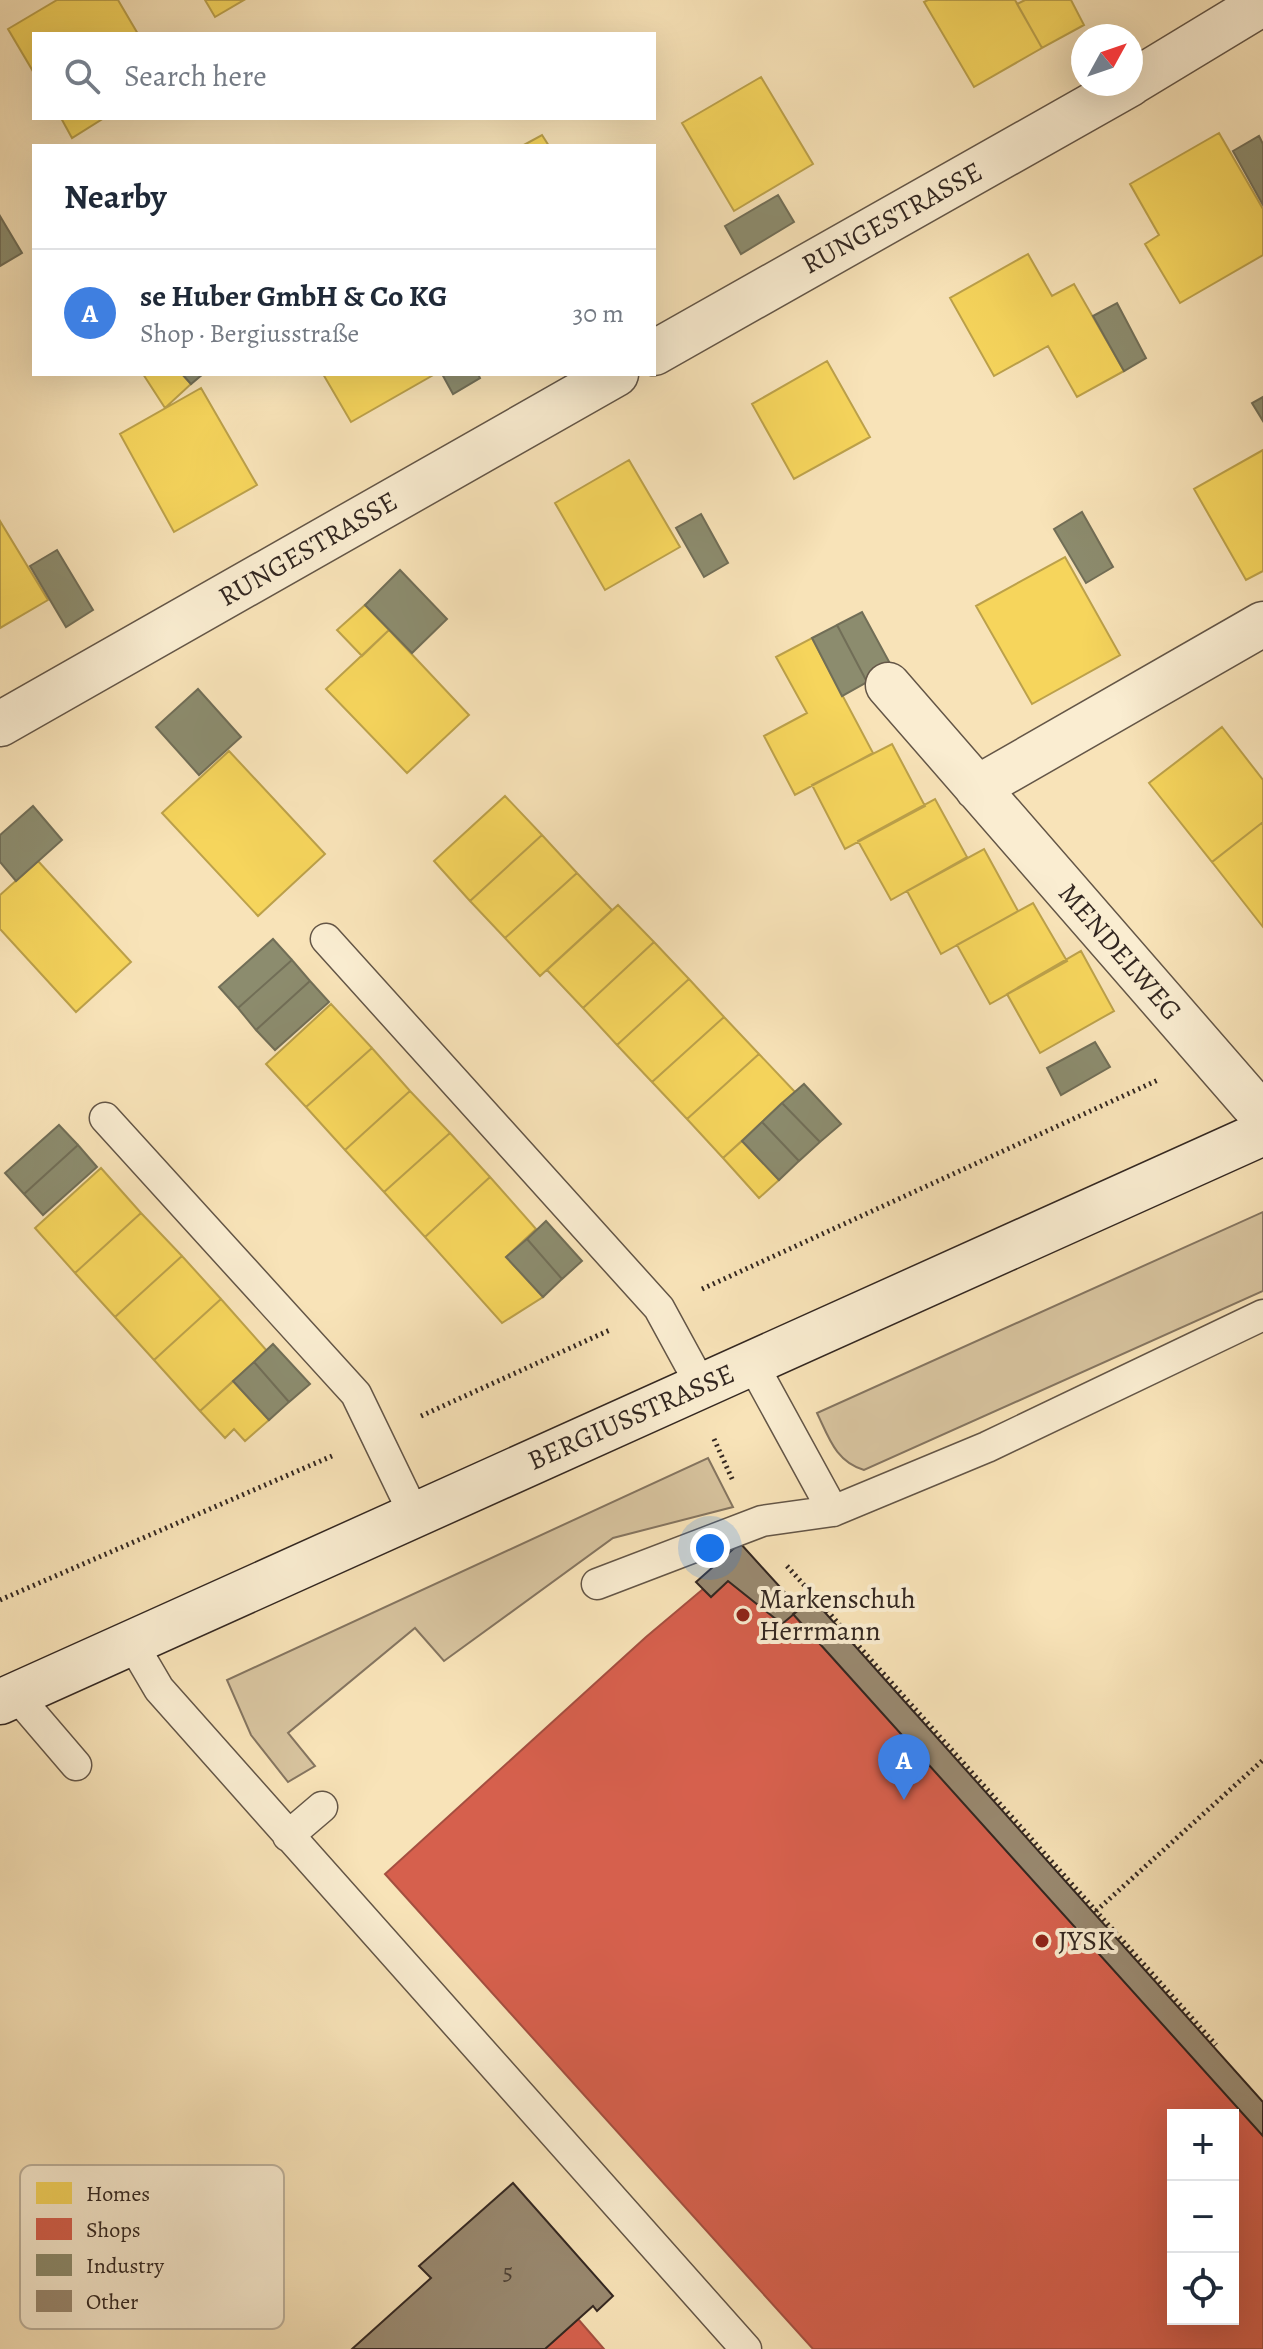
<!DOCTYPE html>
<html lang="en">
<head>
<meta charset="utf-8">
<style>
	body { margin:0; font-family:Alegreya,serif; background:#f6f6f7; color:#1f2937 }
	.controls { position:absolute; right:24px; bottom:24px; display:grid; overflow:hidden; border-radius:0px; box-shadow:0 8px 32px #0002 }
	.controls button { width:72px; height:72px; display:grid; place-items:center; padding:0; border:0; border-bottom:2px solid #e0e1e3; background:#fff; color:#1f2937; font:40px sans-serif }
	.compass { position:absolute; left:1071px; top:24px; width:72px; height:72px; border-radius:50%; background:#fff; box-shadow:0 8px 32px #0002; rotate:50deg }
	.you { position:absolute; left:710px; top:1548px; width:28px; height:28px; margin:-20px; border:6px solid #fff; border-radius:50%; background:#1a73e8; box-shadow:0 0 0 12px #1a73e833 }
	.badge { display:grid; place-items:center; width:52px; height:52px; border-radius:50%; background:#8f2418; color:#fff; font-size:26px; font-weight:700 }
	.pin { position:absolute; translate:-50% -66px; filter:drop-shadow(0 2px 4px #0008) }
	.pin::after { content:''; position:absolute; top:42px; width:28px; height:24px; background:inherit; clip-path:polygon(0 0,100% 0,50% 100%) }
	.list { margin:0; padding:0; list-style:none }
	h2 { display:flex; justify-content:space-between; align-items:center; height:104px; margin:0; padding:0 32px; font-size:34px }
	h2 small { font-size:26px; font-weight:400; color:#747a83 }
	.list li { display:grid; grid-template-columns:52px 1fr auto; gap:24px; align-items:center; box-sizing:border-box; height:128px; padding:0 32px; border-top:2px solid #e0e1e3 }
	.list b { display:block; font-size:30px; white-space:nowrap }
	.list p { margin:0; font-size:26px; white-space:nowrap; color:#747a83 }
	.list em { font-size:26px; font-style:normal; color:#747a83 }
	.icon { flex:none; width:44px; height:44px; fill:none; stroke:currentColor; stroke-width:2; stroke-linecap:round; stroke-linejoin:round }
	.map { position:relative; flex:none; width:1263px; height:2349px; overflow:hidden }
	.search { position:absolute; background:#fff; box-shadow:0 8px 32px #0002; left:32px; top:32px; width:624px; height:88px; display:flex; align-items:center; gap:20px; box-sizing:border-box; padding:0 28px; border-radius:0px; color:#747a83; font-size:30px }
	.panel { position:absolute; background:#fff; box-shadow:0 8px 32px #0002; left:32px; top:144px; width:624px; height:232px; border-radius:0px }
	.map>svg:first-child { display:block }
	.green { fill:#d7c39e; stroke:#857560; stroke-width:2 }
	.homes { fill:#f6d55c; stroke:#bca14a; stroke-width:2 }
	.shops { fill:#d6604d; stroke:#a54f40; stroke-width:2; fill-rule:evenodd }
	.industry { fill:#8c8c6e; stroke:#716e57; stroke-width:2 }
	.building { fill:#998970; stroke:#332721; stroke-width:2 }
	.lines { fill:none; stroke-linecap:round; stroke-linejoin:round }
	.lane-casing { stroke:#645647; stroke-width:33 }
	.street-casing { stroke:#645647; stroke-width:47 }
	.secondary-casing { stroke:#332721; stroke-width:47 }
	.path { stroke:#332721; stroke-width:5; stroke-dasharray:2 4; stroke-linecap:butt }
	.lane { stroke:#faedd1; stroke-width:30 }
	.street { stroke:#faedd1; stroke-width:44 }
	.secondary { stroke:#faedd1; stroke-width:44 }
	.poi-dot { fill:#8f2418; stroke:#faedd1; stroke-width:3 }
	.labels { text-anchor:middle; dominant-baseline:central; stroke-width:8; stroke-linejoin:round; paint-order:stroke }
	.number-label { font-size:24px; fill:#4c4035 }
	.street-label { font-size:28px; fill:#332721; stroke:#faedd1 }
	.poi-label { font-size:28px; fill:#332721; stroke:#faedd1; text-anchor:start }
	.key { fill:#faedd1; stroke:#beb29c; stroke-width:2 }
	.key-label { font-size:22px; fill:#332721 }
</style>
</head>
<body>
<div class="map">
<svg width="1263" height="2349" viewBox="0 0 1263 2349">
	<rect width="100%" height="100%" fill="#f8e3b8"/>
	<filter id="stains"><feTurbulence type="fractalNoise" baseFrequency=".0025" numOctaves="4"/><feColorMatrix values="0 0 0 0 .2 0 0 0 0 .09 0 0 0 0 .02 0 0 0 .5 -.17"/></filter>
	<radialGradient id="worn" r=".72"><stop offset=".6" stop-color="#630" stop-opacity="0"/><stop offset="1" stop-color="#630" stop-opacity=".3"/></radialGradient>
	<path class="green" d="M1263 1212V1291L864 1470C836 1462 829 1438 817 1413Z
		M708 1458 733 1507 613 1538 444 1661 415 1628 288 1733 315 1766 288 1782 251 1735 227 1680Z"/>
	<path class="homes" d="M57 0H118L138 34H34V73L8 29Z
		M205 0H244L215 17Z
		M928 0H1015L1042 48 974 87 924 2Z
		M1025 0H1071L1084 25 1042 48 1017 4Z
		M761 77 813 164 734 211 682 123Z
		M61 118H104L72 138Z
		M1219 133 1263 209V255L1180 303 1145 244 1159 235 1130 184Z
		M542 135 549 146H522Z
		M1028 254 1052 296 1074 284 1124 371 1077 397 1048 346 994 376 950 298Z
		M827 361 870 437 794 479 752 404Z
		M143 374H182L191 384 165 408Z
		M323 374H435L351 422Z
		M201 388 257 485 174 532 120 434Z
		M1263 450V571L1246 580 1194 489Z
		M629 460 680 547 605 590 555 503Z
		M0 521 48 600 0 628Z
		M1065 557 1120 655 1032 704 976 606Z
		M365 605 389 630 362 656 337 630Z
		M389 630 469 715 407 773 326 689Z
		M812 638 873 753 795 795 764 736 807 713 776 657Z
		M1222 727 1263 780V822L1212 862 1149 783Z
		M892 744 925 806 845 849 812 785Z
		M229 751 325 854 258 916 162 813Z
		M505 796 542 835 470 901 434 861Z
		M935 799 967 857 891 900 858 841Z
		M1263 822V927L1212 862Z
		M542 835 577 873 505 938 470 901Z
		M984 849 1018 911 941 954 907 891Z
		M38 861 131 962 76 1012 0 929V895Z
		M577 873 612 910 540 976 505 938Z
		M1033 903 1067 961 990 1004 957 945Z
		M618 905 654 942 583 1008 547 970Z
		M654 942 689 979 617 1045 583 1008Z
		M1081 951 1114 1011 1040 1053 1007 994Z
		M689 979 724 1017 652 1082 617 1045Z
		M331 1004 372 1048 306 1107 266 1064Z
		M724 1017 759 1054 687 1119 652 1082Z
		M372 1048 410 1091 345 1150 306 1107Z
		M759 1054 795 1092 723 1158 687 1119Z
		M410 1091 450 1133 384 1192 345 1150Z
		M450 1133 490 1177 425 1237 384 1192Z
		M742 1141 779 1180 759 1198 723 1158Z
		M101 1168 141 1213 75 1273 35 1228Z
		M490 1177 536 1229 506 1257 543 1297 502 1323 425 1237Z
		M141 1213 182 1256 115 1317 75 1273Z
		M182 1256 221 1299 154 1360 115 1317Z
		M221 1299 267 1351 200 1411 154 1360Z
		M233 1381 269 1420 245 1441 234 1429 225 1438 200 1411Z"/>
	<path class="shops" d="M728 1581 782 1624 793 1614 1263 2136V2349H813L385 1874 646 1637 703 1589 711 1597ZM1173 2115H1233V2319H1173Z
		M578 2319 604 2349H545Z"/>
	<path class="industry" d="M1259 136 1263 144V205L1233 151Z
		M778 195 794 222 741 254 725 226Z
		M0 216 22 253 0 266Z
		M1117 303 1146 358 1124 371 1093 316Z
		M182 374H203L191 384Z
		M442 374H478L480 378 453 394Z
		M1263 397V421L1252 403Z
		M1082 512 1113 567 1086 583 1054 529Z
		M701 514 728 563 704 577 676 528Z
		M57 550 93 610 66 627 30 566Z
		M400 570 447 619 412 653 365 605Z
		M862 612 893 669 867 682 837 625Z
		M837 625 867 682 842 696 812 638Z
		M198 689 241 737 199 775 156 727Z
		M33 806 62 840 16 881 0 862V835Z
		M273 939 292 960 238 1008 219 987Z
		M292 960 310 981 256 1030 238 1008Z
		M310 981 329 1002 275 1050 256 1030Z
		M1095 1042 1110 1067 1061 1095 1047 1068Z
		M804 1084 841 1124 820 1142 782 1103Z
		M782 1103 820 1142 799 1161 762 1122Z
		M762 1122 799 1161 779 1180 742 1141Z
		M59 1125 78 1145 24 1194 5 1173Z
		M78 1145 97 1167 43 1215 24 1194Z
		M546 1221 582 1261 562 1279 527 1239Z
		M527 1239 562 1279 543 1297 506 1257Z
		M273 1344 310 1384 289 1402 254 1362Z
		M254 1362 289 1402 269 1420 233 1381Z"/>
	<path class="building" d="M740 1543 800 1609 782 1624 728 1581 711 1597 696 1582Z
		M812 1598 1263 2102V2136L793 1614Z
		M513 2183 613 2296 597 2311 593 2306 545 2349H352L431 2278 419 2266Z"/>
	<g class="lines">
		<g class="lane-casing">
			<path id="lane" d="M326 939 659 1308 701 1385
				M105 1118 356 1394 415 1516
				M752 1363 833 1511
				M597 1584 762 1521 833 1511 987 1447 1263 1315
				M132 1643 159 1689 746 2349
				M16 1695 76 1765
				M288 1836 322 1807"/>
		</g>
		<g class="street-casing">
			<path id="street" d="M1131 83 1263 3
				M654 353 1130 84
				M888 685 1263 1116
				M0 724 616 374
				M977 788 1263 624"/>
		</g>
		<g class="secondary-casing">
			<path id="secondary" d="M0 1702 1263 1133"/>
		</g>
		<path class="path" d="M702 1289 1158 1080
			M421 1416 612 1329
			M714 1439 733 1481
			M787 1566 1216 2045
			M0 1600 332 1456
			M1096 1911 1263 1760"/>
		<use href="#lane" class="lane"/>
		<use href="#street" class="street"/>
		<use href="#secondary" class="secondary"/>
	</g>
	<g class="poi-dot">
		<circle cx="743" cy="1615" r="8"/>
		<circle cx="1042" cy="1941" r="8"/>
	</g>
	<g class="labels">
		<g class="number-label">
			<text x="508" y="2272">5</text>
		</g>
		<g class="street-label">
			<text transform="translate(892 218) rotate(-29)">RUNGESTRASSE</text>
			<text transform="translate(308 549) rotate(-30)">RUNGESTRASSE</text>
			<text transform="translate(1120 952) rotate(49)">MENDELWEG</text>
			<text transform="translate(631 1417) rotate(-24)">BERGIUSSTRASSE</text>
		</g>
		<g class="poi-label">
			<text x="759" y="1599">Markenschuh<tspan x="759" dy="32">Herrmann</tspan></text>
			<text x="1058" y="1941">JYSK</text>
		</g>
	</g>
	<rect x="20" y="2165" width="264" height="164" rx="12" class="key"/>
	<rect x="36" y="2182" width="36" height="22" fill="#f6d55c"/>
	<rect x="36" y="2218" width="36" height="22" fill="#d6604d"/>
	<rect x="36" y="2254" width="36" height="22" fill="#8c8c6e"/>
	<rect x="36" y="2290" width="36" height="22" fill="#998970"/>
	<g class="key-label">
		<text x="86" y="2201">Homes</text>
		<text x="86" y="2237">Shops</text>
		<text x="86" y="2273">Industry</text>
		<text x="86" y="2309">Other</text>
	</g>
	<rect width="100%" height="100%" filter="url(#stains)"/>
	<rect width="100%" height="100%" fill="url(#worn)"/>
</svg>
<div class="controls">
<button>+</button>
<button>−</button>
<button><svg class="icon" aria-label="locate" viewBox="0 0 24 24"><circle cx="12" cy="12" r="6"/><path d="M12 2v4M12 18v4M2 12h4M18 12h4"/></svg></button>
</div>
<svg class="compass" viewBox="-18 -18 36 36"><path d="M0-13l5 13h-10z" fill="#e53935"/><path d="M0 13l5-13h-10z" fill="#747a83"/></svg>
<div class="you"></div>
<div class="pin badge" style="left:904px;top:1800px;background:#3f7fe0">A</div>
<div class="search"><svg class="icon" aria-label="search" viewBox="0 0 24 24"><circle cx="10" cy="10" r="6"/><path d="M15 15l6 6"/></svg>Search here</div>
<section class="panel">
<h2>Nearby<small></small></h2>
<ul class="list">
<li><span class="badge" style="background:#3f7fe0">A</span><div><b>se Huber GmbH &amp; Co KG</b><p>Shop · Bergiusstraße</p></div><em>30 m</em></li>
</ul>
</section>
</div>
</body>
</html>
